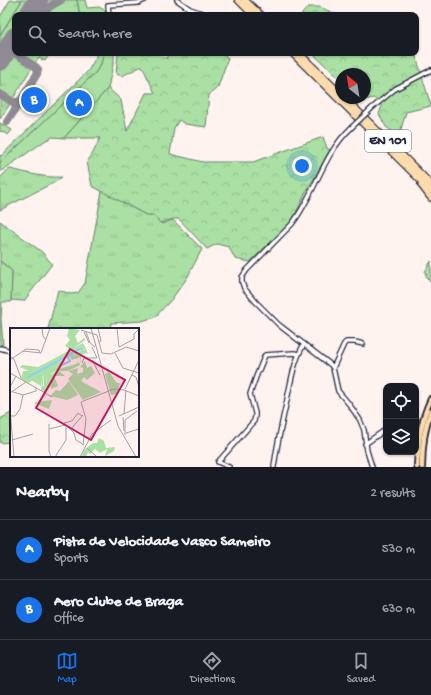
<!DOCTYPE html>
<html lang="en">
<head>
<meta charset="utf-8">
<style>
	body { margin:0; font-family:"Gochi Hand",sans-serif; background:#242831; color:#f1f3f6 }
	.controls { position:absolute; right:12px; bottom:12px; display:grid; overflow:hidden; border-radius:8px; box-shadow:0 1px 3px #0004 }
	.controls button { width:36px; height:36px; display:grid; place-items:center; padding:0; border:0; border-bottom:1px solid #363941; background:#171b24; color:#f1f3f6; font:20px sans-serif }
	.compass { position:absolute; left:335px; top:68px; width:36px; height:36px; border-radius:50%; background:#171b24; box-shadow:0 1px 3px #0004; rotate:330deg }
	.you { position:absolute; left:302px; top:166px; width:14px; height:14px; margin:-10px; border:3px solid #fff; border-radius:50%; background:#1a73e8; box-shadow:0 0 0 6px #1a73e833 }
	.badge { display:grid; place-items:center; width:26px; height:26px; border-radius:50%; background:#1a73e8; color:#fff; font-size:13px; font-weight:700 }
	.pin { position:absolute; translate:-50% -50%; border:2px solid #fff; box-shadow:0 1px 4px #0006 }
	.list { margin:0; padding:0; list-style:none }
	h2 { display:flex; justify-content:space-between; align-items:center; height:52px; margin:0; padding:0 16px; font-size:17px }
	h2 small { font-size:13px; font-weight:400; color:#9ea1a6 }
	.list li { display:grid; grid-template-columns:26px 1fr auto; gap:12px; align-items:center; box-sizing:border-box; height:60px; padding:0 16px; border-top:1px solid #363941 }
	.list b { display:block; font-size:15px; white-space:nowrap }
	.list p { margin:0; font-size:13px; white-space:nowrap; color:#9ea1a6 }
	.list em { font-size:13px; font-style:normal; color:#9ea1a6 }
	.icon { flex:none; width:22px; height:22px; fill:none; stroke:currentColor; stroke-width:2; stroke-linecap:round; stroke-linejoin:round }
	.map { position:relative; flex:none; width:431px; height:467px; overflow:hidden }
	.search { position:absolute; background:#171b24; box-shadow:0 1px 3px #0004; left:12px; right:12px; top:12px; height:44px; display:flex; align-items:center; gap:10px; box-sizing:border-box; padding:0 14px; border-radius:8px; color:#9ea1a6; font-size:15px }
	.sheet { height:172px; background:#171b24 }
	nav { display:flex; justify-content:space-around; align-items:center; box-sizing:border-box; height:56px; border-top:1px solid #363941; background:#171b24; font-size:11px; color:#9ea1a6 }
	nav a { display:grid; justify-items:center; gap:2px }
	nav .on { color:#1a73e8 }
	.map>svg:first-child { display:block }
	.grass { fill:url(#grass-tufts); stroke:#66816f }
	.forest { fill:url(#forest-crowns); stroke:#66816f }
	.pitch { fill:#aae0a3; stroke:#66816f }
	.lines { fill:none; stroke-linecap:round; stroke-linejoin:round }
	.taxiway { stroke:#908a94; stroke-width:8 }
	.runway { stroke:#908a94; stroke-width:20 }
	.minor-casing { stroke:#22223b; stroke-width:6 }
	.major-casing { stroke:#22223b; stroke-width:8 }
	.highway-casing { stroke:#22223b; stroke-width:8 }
	.minor { stroke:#fff; stroke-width:3.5 }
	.major { stroke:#fcdcac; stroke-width:4.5 }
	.highway { stroke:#fcdcac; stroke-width:5.5 }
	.minor-bridge-casing { stroke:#22223b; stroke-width:6; stroke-linecap:butt }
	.minor-bridge { stroke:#fff; stroke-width:3.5 }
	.labels { text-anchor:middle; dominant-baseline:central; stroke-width:3.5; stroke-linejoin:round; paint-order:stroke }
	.shield { fill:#fff; stroke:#646476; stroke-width:1 }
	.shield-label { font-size:13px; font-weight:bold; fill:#22223b }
	.inset-river { fill:none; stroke:#90d0f1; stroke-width:2 }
	.inset-road { fill:none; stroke:#a69fa6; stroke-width:1 }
	.view { fill:#c2185b; fill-opacity:0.15; stroke:#c2185b; stroke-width:2 }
	.inset-edge { fill:none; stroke:#22223b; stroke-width:2 }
</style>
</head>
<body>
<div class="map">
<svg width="431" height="467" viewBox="0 0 431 467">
	<defs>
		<pattern id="grass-tufts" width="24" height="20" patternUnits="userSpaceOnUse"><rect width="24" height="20" fill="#aae0a3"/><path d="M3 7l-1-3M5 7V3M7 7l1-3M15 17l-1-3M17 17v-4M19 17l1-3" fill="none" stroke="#92c08d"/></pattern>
		<pattern id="forest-crowns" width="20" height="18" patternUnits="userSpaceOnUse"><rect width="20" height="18" fill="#aae0a3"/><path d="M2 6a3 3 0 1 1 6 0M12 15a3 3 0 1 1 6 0" fill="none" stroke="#92c08d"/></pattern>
	</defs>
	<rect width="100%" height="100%" fill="#fef3ee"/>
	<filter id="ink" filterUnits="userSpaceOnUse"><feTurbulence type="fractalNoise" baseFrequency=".025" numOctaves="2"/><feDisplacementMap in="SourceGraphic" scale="8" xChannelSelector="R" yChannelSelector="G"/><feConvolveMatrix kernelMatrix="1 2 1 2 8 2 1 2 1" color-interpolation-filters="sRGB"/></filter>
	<g filter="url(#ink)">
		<path class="grass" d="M22 0H32L23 15H15V28L0 52V35Z
			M45 0H58L48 5 42 14 40 15 38 13 37 11Z
			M64 0H77L80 15H46L50 8 63 2Z
			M18 53H50L45 61 39 58 35 63Z
			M96 53H104L101 64 96 72 0 163V155L1 156 88 71 96 57Z
			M11 54 32 67 14 97 11 98 0 91V71L10 55Z
			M0 96 9 102 10 104 0 119Z
			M0 123 12 130 8 135 1 131 0 132Z
			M10 169C28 173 44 178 62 177L57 181 0 210V178L8 170Z
			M102 191 146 215H153L162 224 173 220 202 249 187 278 171 300 155 317 142 321 111 323 110 329H48L58 290 71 294 78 293 85 283Z
			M0 221 42 252 52 264 24 301 11 300 12 271 0 261Z"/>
		<path class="forest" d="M308 7H320L337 15H301Z
			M118 53H160L166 59 169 53H223L228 58 218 87 209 95 206 127 185 124 179 120 174 128 170 154 203 162H253L323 137 327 148 330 150 305 194 292 221 250 262 235 259 229 247 217 244 207 249 179 219H173L160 223 153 215H146L92 186 87 162 93 153 100 138H64L108 88 121 100 127 131 146 93H155L142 66 122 76 116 74Z
			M312 53H415L431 106 406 112 399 136 386 127 379 114 382 106 374 98 363 100 361 98H365V74H341V80Z
			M431 261V282L427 278 425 272Z
			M11 413V442L0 443V419Z"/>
		<path class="pitch" d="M10 0H22L0 35V17Z
			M77 0H85L87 8 99 7 105 10 106 15H80Z
			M104 53H114V60L108 88 64 138 53 137 46 140 0 172V163L96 72 101 64Z
			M0 261 12 271 11 302H2L1 319 3 345H0Z"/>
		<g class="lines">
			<path class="taxiway" d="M34 7 33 12 35 14
				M43 15 49 7 61 0
				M6 52 9 50 11 51 36 67 38 70 37 74 21 100 17 102H13
				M0 94 13 102 16 105V108L7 122"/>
			<path class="runway" d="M29 15 38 0
				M0 61 15 37"/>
			<g class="minor-casing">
				<path id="minor" d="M177 0 190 9 208 15
					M109 15 108 5 138 3 145 0
					M372 108 395 89 431 70
					M351 128C323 154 315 194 292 224L247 270 242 277V282L244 288 256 302 279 325 331 365 333 368 338 391 349 404 360 420 364 430 367 451 372 467
					M0 348 11 351
					M333 368 344 344 346 342H355L363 344
					M365 444 385 430
					M229 467 218 462 254 421 255 417V413L250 394 256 377 265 355 294 353 298 354
					M274 467C277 444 282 422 287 400 291 381 294 361 304 344"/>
			</g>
			<g class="major-casing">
				<path id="major" d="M417 467C418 442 420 422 431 399
					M422 467C422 447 424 429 431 411"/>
			</g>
			<g class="highway-casing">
				<path id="highway" d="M238 0 253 15
					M245 0 261 15
					M292 53 431 191
					M299 53 341 94
					M345 98 431 184
					M421 185 431 198"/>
			</g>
			<use href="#minor" class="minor"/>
			<use href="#major" class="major"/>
			<use href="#highway" class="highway"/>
			<g class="minor-bridge-casing">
				<path id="minor-bridge" d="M351 128 372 108"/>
			</g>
			<use href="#minor-bridge" class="minor-bridge"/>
		</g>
	</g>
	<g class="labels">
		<rect class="shield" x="365" y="130" width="46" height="22" rx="3"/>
		<g class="shield-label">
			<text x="388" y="141">EN 101</text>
		</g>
	</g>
	<g transform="translate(10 328)">
		<rect width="129" height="129" fill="#fef3ee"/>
		<path d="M72 18 75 23 69 30 62 32 59 28 63 26 65 28 64 25 71 23V20L18 48 52 32 54 35 49 41 66 36 70 31 67 37 37 45 36 59H34L33 44 18 52 14 50V45H20ZM49 43 55 48H44L48 58 41 61 39 47ZM59 53 68 67 57 72 40 68 46 62 50 63Z" fill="#aae0a3"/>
		<path d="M59 0 70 2 65 8 68 15 74 10 75 12 61 22 55 18 60 12 57 8ZM75 33 77 40 81 38 85 45 77 52 74 49 71 53 91 64 73 72 58 51 63 46 58 43 68 40 67 46 73 44V40L70 39ZM33 36 21 44 10 39 12 37 28 39ZM99 44 107 55H110L107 66 101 67 95 46ZM30 46H33L31 58 21 52ZM42 72 39 81 24 75 25 74ZM89 110 94 113 96 120 105 119 104 123 95 128 97 121 90 125 85 121 80 126 78 124 76 129H71L75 121 83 115H87Z" fill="#aae0a3"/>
		<path d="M73 15 78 25 71 26 70 37 58 43H48L40 46 42 56 36 65 31 62 33 46 18 55 11 51 13 43H21ZM72 18 75 22 70 28V35L37 45 36 59 33 58V44L19 51 14 50V45H20Z" fill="#aae0a3" fill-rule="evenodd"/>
		<path class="inset-river" d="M52 37 60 33 57 28M18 49 72 20"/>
		<path class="inset-road" d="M32 0 33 8 36 12M81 0 108 98 126 129M88 0 91 13 89 14M107 0 109 19M71 2 87 7 92 25M74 4 79 15M76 4 80 15 85 19M109 19 124 11V6L129 1M13 23 31 25 40 0M92 25 101 26 116 19 129 23M105 25 113 40 129 45M0 29 4 31 11 50M0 32 16 21 29 22 30 25M82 32 90 47M72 35 74 30H87L82 19M0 45 42 69M122 47 126 49 129 59M0 59 6 48M115 61 129 32M3 64 13 67 26 63V60M0 65 16 54M0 81 4 129M114 86 116 62M0 88H5L10 81 13 67M72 88 68 85 62 93 54 95 64 105 66 112 74 117M109 88 129 79M113 89 114 103M39 96V123L41 129M39 101 55 97M60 102 73 87M116 105 129 101M115 107V92L127 83M2 112 23 106M73 117 76 91 71 74 104 61 114 62 129 68M77 120 87 129M45 129 56 112V99M70 129 82 106 101 92"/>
		<path class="view" d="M60 21 115 52 81 112 26 80Z"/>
		<rect width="129" height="129" class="inset-edge"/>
	</g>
</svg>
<div class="controls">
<button><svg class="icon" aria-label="locate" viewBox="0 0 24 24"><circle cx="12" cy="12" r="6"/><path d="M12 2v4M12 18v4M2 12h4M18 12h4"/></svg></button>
<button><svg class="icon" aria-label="layers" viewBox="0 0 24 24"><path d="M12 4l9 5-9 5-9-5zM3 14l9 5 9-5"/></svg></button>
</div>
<svg class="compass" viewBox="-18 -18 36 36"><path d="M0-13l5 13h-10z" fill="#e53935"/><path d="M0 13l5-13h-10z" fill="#9ea1a6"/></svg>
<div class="you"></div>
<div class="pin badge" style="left:79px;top:103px">A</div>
<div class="pin badge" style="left:34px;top:100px">B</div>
<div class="search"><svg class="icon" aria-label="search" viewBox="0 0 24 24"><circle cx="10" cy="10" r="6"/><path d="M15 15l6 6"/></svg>Search here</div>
</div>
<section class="sheet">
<h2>Nearby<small>2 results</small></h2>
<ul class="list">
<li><span class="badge">A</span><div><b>Pista de Velocidade Vasco Sameiro</b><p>Sports</p></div><em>530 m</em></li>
<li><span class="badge">B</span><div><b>Aero Clube de Braga</b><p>Office</p></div><em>630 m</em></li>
</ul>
</section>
<nav>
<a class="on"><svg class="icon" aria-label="map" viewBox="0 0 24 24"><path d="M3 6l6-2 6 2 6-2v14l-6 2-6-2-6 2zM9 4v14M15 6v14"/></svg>Map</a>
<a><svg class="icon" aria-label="directions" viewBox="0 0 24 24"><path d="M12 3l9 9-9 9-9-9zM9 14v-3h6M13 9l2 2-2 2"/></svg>Directions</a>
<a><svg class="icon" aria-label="saved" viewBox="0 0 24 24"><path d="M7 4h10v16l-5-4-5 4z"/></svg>Saved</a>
</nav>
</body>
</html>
